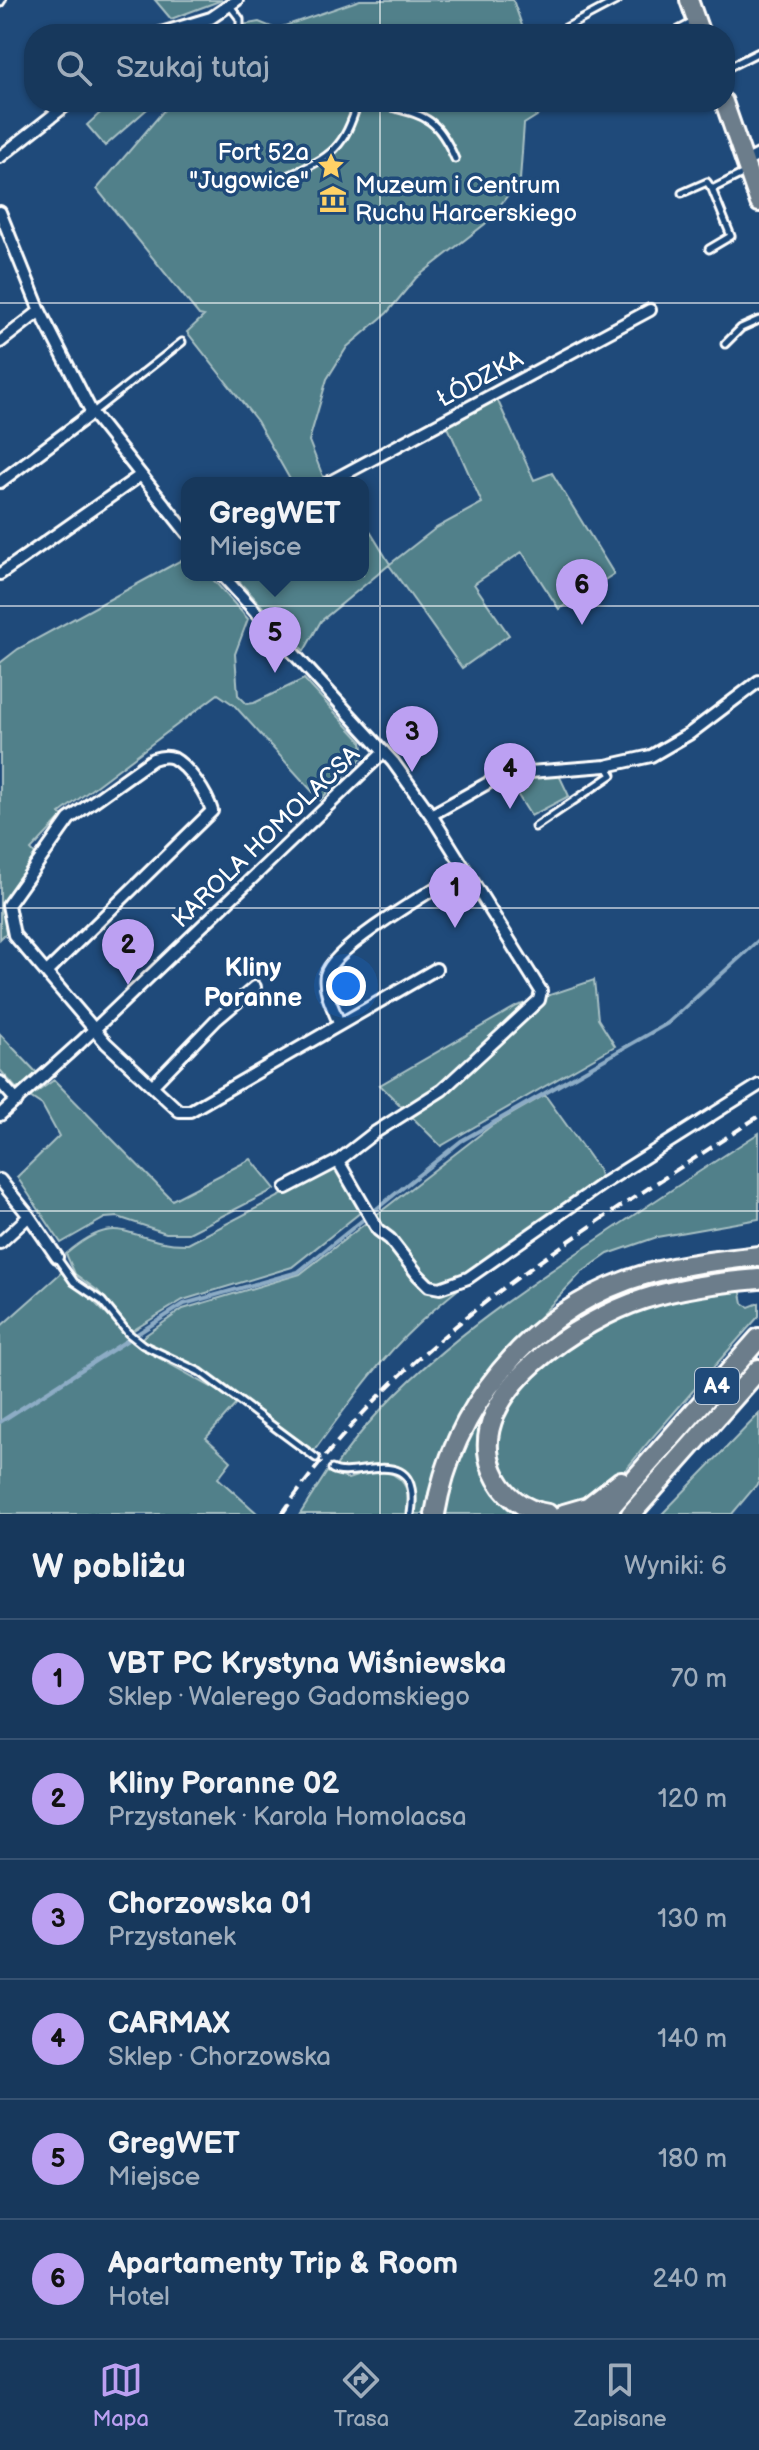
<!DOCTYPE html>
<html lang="pl">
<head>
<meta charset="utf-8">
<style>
	body { margin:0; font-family:"Balsamiq Sans",sans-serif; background:#244365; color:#f1f3f6 }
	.you { position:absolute; left:346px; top:986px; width:28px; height:28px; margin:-20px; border:6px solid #fff; border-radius:50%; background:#1a73e8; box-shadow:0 0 0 12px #1a73e833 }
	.badge { display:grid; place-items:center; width:52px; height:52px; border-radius:50%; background:#bca0f2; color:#111; font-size:26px; font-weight:700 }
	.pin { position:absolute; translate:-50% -66px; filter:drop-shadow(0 2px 4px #0008) }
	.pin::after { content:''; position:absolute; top:42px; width:28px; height:24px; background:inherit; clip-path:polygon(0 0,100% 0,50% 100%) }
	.popup { position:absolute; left:181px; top:477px; width:188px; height:104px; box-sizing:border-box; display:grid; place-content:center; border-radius:16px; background:#17385c; filter:drop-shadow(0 2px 6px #0005); font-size:26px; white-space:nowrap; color:#9eacbb }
	.popup b { font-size:30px; color:#f1f3f6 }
	.popup::after { content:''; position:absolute; left:50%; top:100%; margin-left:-16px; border:16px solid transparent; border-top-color:#17385c }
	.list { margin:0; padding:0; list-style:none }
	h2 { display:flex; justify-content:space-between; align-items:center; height:104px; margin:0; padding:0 32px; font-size:34px }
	h2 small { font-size:26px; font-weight:400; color:#9eacbb }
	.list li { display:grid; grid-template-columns:52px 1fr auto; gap:24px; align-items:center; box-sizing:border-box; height:120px; padding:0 32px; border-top:2px solid #365272 }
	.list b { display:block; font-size:30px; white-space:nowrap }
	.list p { margin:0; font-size:26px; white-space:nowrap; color:#9eacbb }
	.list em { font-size:26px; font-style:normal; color:#9eacbb }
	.icon { flex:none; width:44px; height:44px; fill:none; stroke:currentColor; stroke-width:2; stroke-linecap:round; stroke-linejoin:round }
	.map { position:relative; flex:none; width:759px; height:1514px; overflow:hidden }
	.search { position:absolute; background:#17385c; box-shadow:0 2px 6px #0004; left:24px; right:24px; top:24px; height:88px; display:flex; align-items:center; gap:20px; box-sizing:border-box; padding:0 28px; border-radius:32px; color:#9eacbb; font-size:30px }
	.sheet { height:824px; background:#17385c }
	nav { display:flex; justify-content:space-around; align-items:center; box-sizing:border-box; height:112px; border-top:2px solid #365272; background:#17385c; font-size:22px; color:#9eacbb }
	nav a { display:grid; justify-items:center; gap:4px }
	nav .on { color:#bca0f2 }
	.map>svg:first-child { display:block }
	.green { fill:#51808a; stroke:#a8c0c4; stroke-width:2 }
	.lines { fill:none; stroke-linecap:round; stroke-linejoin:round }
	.stream { stroke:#8dacc5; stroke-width:4 }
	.lane-casing { stroke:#fff; stroke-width:11 }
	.street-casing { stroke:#fff; stroke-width:16 }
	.primary-casing { stroke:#fff; stroke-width:22 }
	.highway-casing { stroke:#fff; stroke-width:24 }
	.lane { stroke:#1f4a7a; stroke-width:5 }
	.street { stroke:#1f4a7a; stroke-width:10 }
	.primary { stroke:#6c7d8b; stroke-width:16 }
	.highway { stroke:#6c7d8b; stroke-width:18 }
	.rail { stroke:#fff; stroke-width:4; stroke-dasharray:12 6; stroke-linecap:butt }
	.grid { fill:none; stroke:#fff; stroke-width:2; stroke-opacity:0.55 }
	.labels { text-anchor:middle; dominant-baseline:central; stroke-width:7; stroke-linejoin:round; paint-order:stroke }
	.shield { fill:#1f4a7a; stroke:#bcc9d7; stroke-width:2 }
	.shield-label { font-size:22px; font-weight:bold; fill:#fff }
	.poi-label { font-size:24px; fill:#fff; stroke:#1f4a7a; text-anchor:end }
	.street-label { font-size:24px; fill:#fff; stroke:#1f4a7a }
	.neighbourhood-label { font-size:26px; font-weight:bold; fill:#fff; stroke:#1f4a7a }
</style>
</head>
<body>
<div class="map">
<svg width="759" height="1514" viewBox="0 0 759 1514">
	<rect width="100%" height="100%" fill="#1f4a7a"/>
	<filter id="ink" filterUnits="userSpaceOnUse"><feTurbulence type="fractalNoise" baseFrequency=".0125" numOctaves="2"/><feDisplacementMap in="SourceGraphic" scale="16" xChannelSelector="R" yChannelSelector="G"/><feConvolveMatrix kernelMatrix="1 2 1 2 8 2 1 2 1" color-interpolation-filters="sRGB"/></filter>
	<g filter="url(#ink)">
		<path class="green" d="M155 0H222L171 19Z
			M360 0H513L525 34H191L259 22 276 29Z
			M112 102 154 103 105 146 87 125Z
			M171 102H549L551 107 524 124 520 180 485 224 416 278 387 313 347 347 327 379 309 441 324 479 318 483H292L257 421 187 332 204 316 199 315 97 189Z
			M497 399 534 480 552 473 614 574 559 609 522 552 474 584 509 635 462 668 389 565 321 621 304 651 233 575H363V520L390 564 436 528 482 503 447 425Z
			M187 557V575H209L248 619 235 654 238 695 247 704 254 703 304 679 362 742 364 756 320 800 234 705 218 694 60 813 63 816 31 850 38 858C16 883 3 899 6 933L0 939V663L18 649Z
			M527 774 559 775 569 796 531 816 507 778Z
			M594 980 598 1019 615 1046 441 1146 380 1085 517 1006Z
			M0 1034 37 1073 17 1089 0 1070Z
			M54 1080 172 1200 251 1159 275 1189 189 1233H166L118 1217 105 1218 61 1243 17 1177 59 1136 42 1105 30 1097Z
			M545 1095 598 1169 602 1183C540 1229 475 1271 418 1324 378 1361 346 1407 314 1451L206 1373 140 1339 183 1309 300 1274 491 1126Z
			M759 1133V1219L657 1237 608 1254 581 1273 500 1359 439 1465 426 1514H414C418 1464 385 1459 346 1470L336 1466C395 1378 485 1316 571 1257 634 1215 696 1173 759 1133Z
			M335 1167 361 1212 292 1267 183 1300 132 1331 98 1291 75 1274 66 1254C122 1206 128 1245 188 1244Z
			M743 1264 744 1274 629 1297 489 1406 479 1440 482 1464 486 1475 523 1514H443C471 1400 532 1319 647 1281 677 1271 712 1270 743 1264Z
			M63 1271 139 1347 238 1402 206 1438 231 1461 218 1478 258 1514H0V1327Z
			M740 1288 743 1303 749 1307 759 1303V1316C722 1357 687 1398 651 1439 636 1456 620 1480 601 1492 591 1498 573 1506 562 1508 521 1514 485 1463 498 1426 518 1368 600 1319 656 1303 684 1296 712 1293 740 1288Z
			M759 1414V1482L732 1514H662Z
			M378 1469C403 1474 412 1489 407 1514H300L327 1472 348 1479Z"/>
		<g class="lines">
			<path class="stream" d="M0 1422 184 1304 298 1272 461 1141 668 1023 759 940"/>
			<g class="lane-casing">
				<path id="lane" d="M0 3 2 0
					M231 7 240 19V34
					M554 34 618 0
					M671 34 695 21
					M725 69 759 52
					M373 102C420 116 435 111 455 159
					M288 176C333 156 344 148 358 102
					M682 193 707 182 712 189 744 173
					M709 249 731 236 712 189
					M725 344 741 328 759 320
					M92 413 182 342
					M535 827 612 775 607 767
					M57 1258 74 1282 102 1301 128 1333 143 1345 200 1372 316 1458
					M332 1469C354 1482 422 1439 411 1514"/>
			</g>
			<g class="street-casing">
				<path id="street" d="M158 34 211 18 237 0
					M0 157 70 102
					M745 162 759 155
					M0 212 40 311 92 413 187 533
					M0 342 40 311
					M0 482 92 413
					M328 483 650 310
					M0 574 141 475
					M222 575 393 762 431 815 541 991 539 1000 442 1090 374 1133 338 1161 286 1188
					M431 815 504 774 606 766 651 756 689 734 759 681
					M48 971 212 811C207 794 189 767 173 758 166 755 159 757 153 759L69 819 8 905 14 935 106 1043 179 1111H190L436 969
					M339 1023C334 1010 323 990 326 975 332 947 438 887 465 870
					M0 1082 17 1101
					M152 1086 216 1020 255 987
					M0 1115 81 1042 384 752
					M338 1161 378 1230 390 1239 418 1275 429 1286 440 1288 468 1278 604 1183 759 1085
					M0 1180 29 1216 0 1243
					M29 1216 57 1257"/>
			</g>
			<g class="primary-casing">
				<path id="primary" d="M689 0 701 34
					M724 102 759 203"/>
			</g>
			<g class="highway-casing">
				<path id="highway" d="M435 1514C453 1409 527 1317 628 1280 670 1265 714 1261 759 1256
					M548 1514C523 1510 503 1495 493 1471 461 1393 584 1318 644 1299 682 1287 720 1282 759 1279
					M564 1514 588 1507 621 1481
					M604 1514 759 1338
					M631 1514 759 1369"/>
			</g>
			<use href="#lane" class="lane"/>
			<use href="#street" class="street"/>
			<use href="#primary" class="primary"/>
			<use href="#highway" class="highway"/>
			<path class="rail" d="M282 1514C410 1328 577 1237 759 1116"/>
		</g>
	</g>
	<path class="grid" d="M380 0V34M380 102V1514M0 303H759M0 606H759M0 908H759M0 1211H759"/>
	<defs>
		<g id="sight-bare" transform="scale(2.16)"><path d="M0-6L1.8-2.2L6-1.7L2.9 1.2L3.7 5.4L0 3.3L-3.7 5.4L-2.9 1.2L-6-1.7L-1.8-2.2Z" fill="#ffd166" stroke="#1f4a7a" stroke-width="2.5" paint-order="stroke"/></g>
		<g id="museum-bare" transform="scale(2.16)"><path d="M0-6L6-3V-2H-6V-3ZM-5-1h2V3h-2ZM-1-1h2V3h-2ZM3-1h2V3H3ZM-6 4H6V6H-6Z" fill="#ffd166" stroke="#1f4a7a" stroke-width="2.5" paint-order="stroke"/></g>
	</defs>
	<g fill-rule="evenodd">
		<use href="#sight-bare" x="331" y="166"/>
		<use href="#museum-bare" x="333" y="199"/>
	</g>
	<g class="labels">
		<rect class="shield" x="695" y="1368" width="44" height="36" rx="6"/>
		<g class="shield-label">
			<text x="717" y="1386">A4</text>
		</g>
		<g class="poi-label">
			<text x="309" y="152">Fort 52a<tspan x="309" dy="28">"Jugowice"</tspan></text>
			<text x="355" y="185" text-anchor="start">Muzeum i Centrum<tspan x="355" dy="28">Ruchu Harcerskiego</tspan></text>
		</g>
		<g class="street-label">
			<text transform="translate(480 379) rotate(-28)">ŁÓDZKA</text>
			<text transform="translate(266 837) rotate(-44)">KAROLA HOMOLACSA</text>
		</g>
		<g class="neighbourhood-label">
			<text x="253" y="968">Kliny<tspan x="253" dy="30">Poranne</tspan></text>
		</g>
	</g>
</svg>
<div class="you"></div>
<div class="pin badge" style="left:455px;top:928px">1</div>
<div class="pin badge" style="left:128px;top:985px">2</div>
<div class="pin badge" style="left:412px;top:772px">3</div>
<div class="pin badge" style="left:510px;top:809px">4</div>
<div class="pin badge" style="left:275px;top:673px">5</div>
<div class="popup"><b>GregWET</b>Miejsce</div>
<div class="pin badge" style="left:582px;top:625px">6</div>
<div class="search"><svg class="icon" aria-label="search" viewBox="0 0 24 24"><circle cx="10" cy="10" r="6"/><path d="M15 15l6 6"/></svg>Szukaj tutaj</div>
</div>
<section class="sheet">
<h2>W pobliżu<small>Wyniki: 6</small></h2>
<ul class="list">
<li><span class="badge">1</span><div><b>VBT PC Krystyna Wiśniewska</b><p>Sklep · Walerego Gadomskiego</p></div><em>70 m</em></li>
<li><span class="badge">2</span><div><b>Kliny Poranne 02</b><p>Przystanek · Karola Homolacsa</p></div><em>120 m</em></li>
<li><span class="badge">3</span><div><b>Chorzowska 01</b><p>Przystanek</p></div><em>130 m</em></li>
<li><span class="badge">4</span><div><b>CARMAX</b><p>Sklep · Chorzowska</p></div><em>140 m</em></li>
<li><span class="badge">5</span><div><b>GregWET</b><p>Miejsce</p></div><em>180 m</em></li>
<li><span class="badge">6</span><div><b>Apartamenty Trip &amp; Room</b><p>Hotel</p></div><em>240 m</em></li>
</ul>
</section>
<nav>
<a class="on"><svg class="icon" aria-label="map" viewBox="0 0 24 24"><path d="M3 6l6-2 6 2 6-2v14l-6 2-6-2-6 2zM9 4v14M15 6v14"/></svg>Mapa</a>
<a><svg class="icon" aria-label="directions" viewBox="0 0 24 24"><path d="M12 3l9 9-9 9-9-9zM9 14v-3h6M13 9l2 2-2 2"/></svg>Trasa</a>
<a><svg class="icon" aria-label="saved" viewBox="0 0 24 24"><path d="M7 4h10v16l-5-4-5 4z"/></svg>Zapisane</a>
</nav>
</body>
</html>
